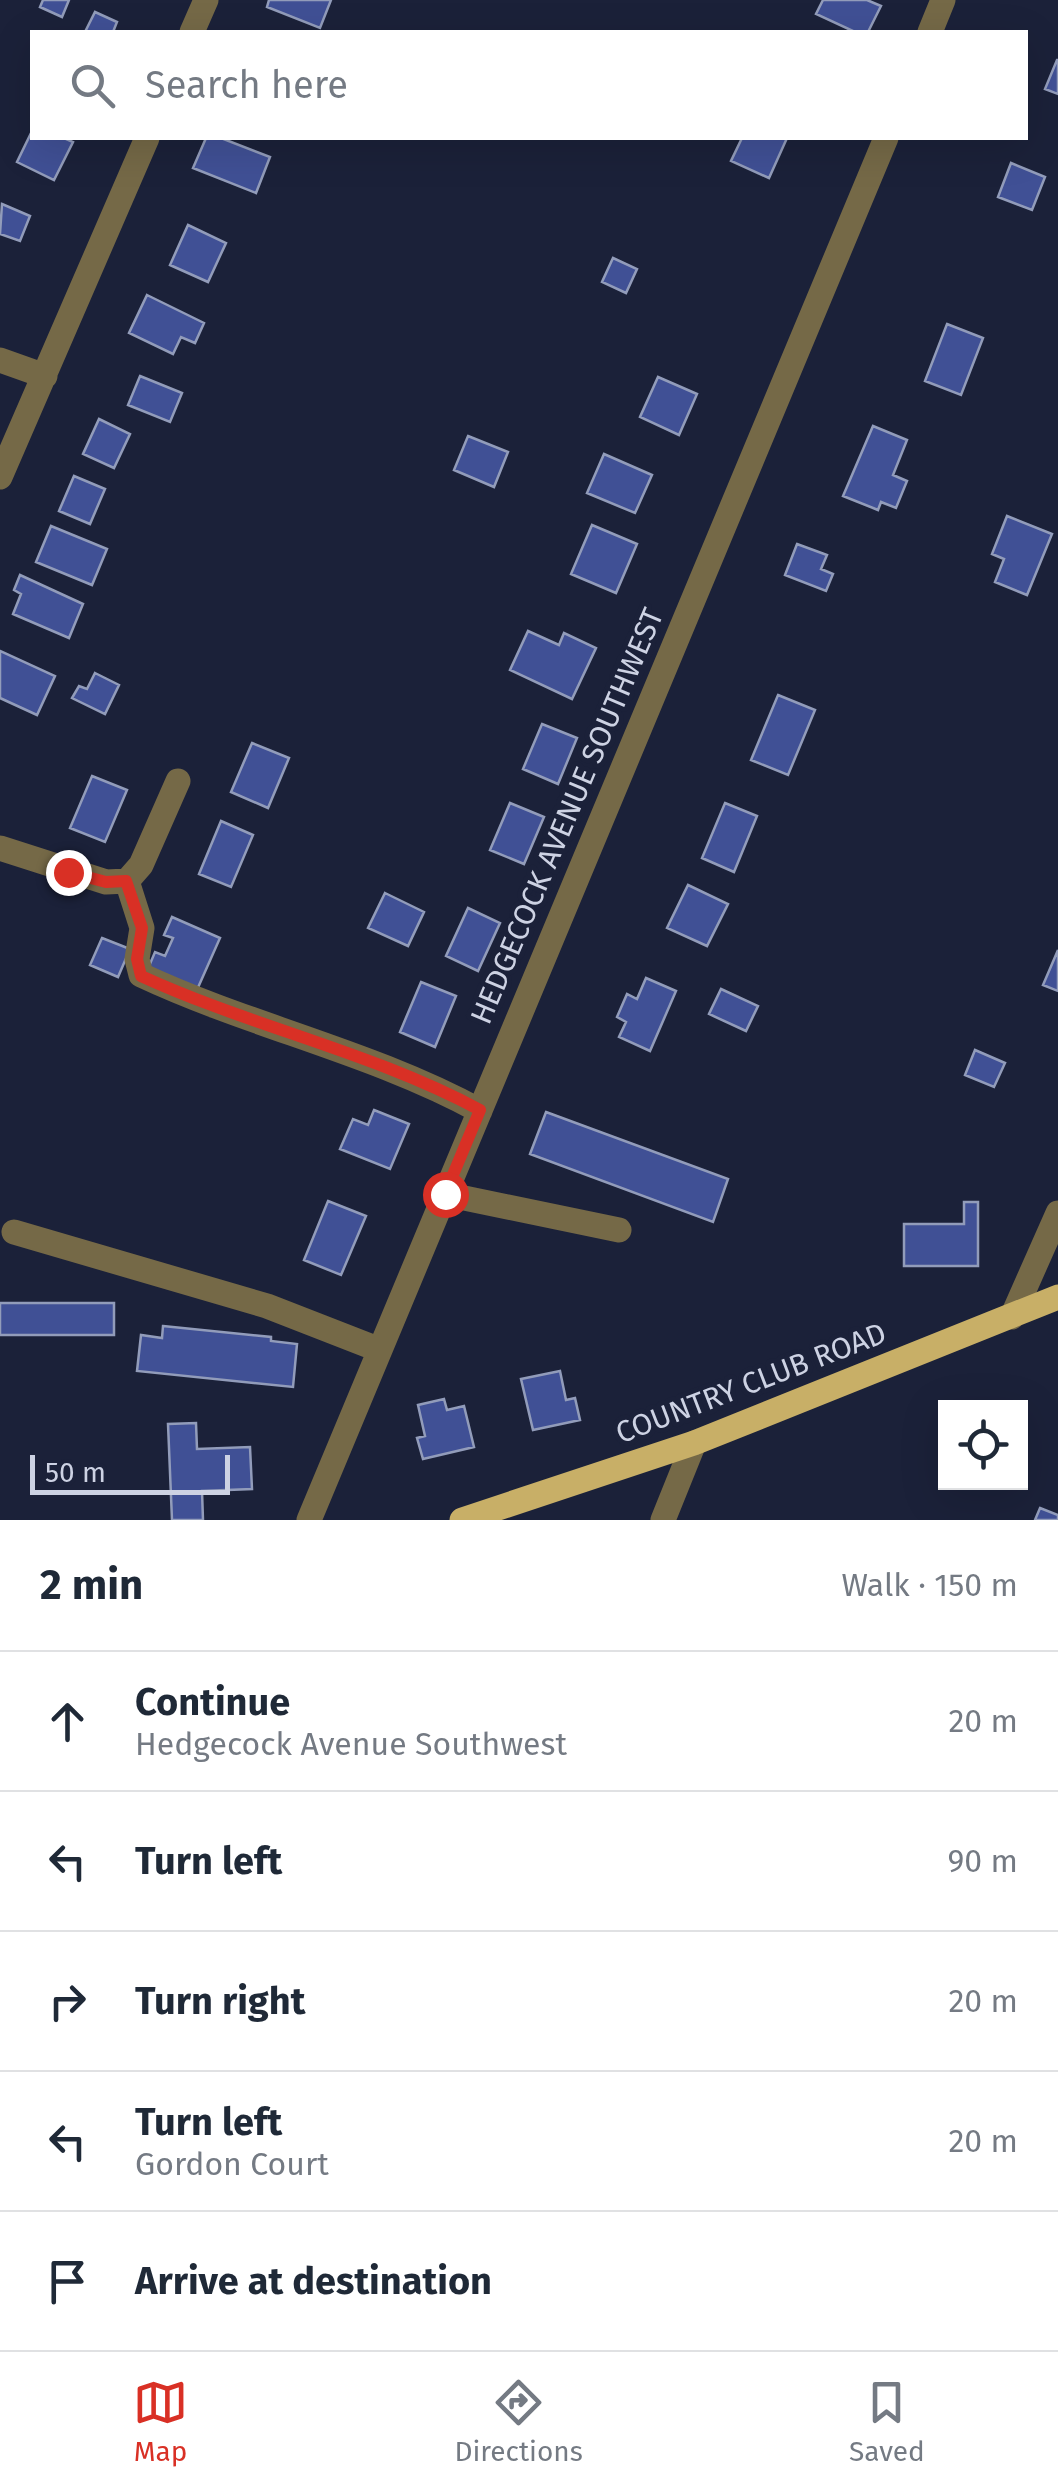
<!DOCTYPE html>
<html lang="en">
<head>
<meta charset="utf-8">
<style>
	body { margin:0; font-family:"Fira Sans",sans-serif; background:#f2f2f3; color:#1f2937 }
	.controls { position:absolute; right:30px; bottom:30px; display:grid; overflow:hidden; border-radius:0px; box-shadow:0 10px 40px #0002 }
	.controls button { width:90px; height:90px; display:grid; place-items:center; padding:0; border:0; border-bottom:2px solid #e0e1e3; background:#fff; color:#1f2937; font:50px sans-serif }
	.scale { position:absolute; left:30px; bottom:25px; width:200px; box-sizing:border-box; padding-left:10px; border:5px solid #cdd2e3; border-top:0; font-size:28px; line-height:35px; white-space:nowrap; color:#cdd2e3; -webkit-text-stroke:8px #1b2139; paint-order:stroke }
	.stop { position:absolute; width:30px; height:30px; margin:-22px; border:8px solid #d93025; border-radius:50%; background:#fff }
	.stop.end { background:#d93025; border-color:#fff; box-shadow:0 2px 10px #0008 }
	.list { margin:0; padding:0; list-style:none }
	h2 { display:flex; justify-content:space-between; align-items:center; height:130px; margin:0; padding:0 40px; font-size:42px }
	h2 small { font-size:32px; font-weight:400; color:#747a83 }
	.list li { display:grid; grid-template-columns:65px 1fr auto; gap:30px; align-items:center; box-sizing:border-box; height:140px; padding:0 40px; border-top:2px solid #e0e1e3 }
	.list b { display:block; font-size:38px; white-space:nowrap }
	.list p { margin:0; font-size:32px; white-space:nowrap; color:#747a83 }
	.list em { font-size:32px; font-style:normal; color:#747a83 }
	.icon { flex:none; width:55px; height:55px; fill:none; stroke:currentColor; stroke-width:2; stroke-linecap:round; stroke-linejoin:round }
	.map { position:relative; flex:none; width:1058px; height:1520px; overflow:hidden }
	.search { position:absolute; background:#fff; box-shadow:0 10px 40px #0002; left:30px; right:30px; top:30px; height:110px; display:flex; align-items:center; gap:25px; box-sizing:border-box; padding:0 35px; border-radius:0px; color:#747a83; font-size:38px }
	.sheet { height:830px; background:#fff }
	nav { display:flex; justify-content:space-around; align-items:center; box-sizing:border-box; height:140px; border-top:2px solid #e0e1e3; background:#fff; font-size:28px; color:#747a83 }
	nav a { display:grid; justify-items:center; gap:5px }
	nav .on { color:#d93025 }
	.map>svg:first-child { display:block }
	.building { fill:#405095; stroke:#929cba; stroke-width:2.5 }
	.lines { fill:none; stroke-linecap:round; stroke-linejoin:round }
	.minor { stroke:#756947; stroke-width:25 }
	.major { stroke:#c8af67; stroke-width:25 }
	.route { stroke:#d93025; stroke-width:12 }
	.labels { text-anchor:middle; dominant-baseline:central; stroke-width:10; stroke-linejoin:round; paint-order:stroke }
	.street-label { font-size:30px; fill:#cdd2e3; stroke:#1b2139 }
</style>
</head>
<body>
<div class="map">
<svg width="1058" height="1520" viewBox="0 0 1058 1520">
	<rect width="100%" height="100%" fill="#1b2139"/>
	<path class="building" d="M43 0H69L62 17 40 7Z
		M269 0H331L320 28 267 7Z
		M823 0H867L881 6 868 32H855L816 14Z
		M95 12 117 22 113 32H85Z
		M1057 60H1058V94L1045 89Z
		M32 131V138H64L73 142 54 180 17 162Z
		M206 138H221L270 157 256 193 193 168Z
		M742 138H787L769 178 731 161Z
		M1011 163 1045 177 1032 210 998 197Z
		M2 204 30 216 20 241 0 234Z
		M188 225 226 243 208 282 170 265Z
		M613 258 637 269 626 293 602 282Z
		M147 295 204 323 195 343 181 337 173 354 129 333Z
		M947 324 983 338 961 395 925 381Z
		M140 376 182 393 170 422 128 405Z
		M658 377 697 394 679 435 640 417Z
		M99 419 130 434 114 468 83 454Z
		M873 426 907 440 893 475 907 481 896 508 881 502 878 510 843 496Z
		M468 436 508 452 494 487 454 470Z
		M604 454 652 475 635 513 587 493Z
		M74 476 105 489 90 524 59 511Z
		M1007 516 1052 534 1027 595 995 582 1004 559 992 554Z
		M592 525 637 544 616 593 571 574Z
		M51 526 107 549 92 585 36 562Z
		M797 544 827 555 821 569 833 574 826 591 785 575Z
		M20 575 83 604 69 638 13 614 21 594 14 590Z
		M528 631 559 645 564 633 596 648 572 699 510 670Z
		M0 651 55 676 37 715 0 698Z
		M95 673 119 685 105 714 72 698 79 686 87 689Z
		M778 695 815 710 788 775 751 760Z
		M542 724 577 738 558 784 523 769Z
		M252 743 289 758 268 808 231 792Z
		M92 776 127 790 105 842 70 828Z
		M510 803 544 817 524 864 490 850Z
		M725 803 757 816 734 872 702 858Z
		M221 821 253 835 231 887 199 874Z
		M688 885 728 904 707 946 667 928Z
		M385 893 424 912 408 946 368 928Z
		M468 908 500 923 478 971 446 956Z
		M172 917 220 938 196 992 147 971 155 952 165 956 173 938 164 935Z
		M102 938 130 949 118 977 90 965Z
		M1058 950V991L1043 985Z
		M646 978 676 991 650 1051 619 1037 626 1022 617 1017 627 994 637 999Z
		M421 982 456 996 435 1047 400 1032Z
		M721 989 758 1006 746 1031 709 1014Z
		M975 1050 1005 1063 994 1087 965 1075Z
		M374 1110 409 1124 390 1169 340 1149 353 1119 368 1125Z
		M546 1112 728 1179 713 1222 530 1154Z
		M328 1201 366 1216 341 1275 304 1260Z
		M964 1202H978V1266H904V1224H964Z
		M0 1303H114V1335H0Z
		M163 1326 271 1337V1341L297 1344 293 1387 137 1371 141 1335 162 1338Z
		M560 1371 566 1400 575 1398 580 1420 533 1430 521 1379Z
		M444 1399 447 1410 464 1406 474 1447 423 1459 417 1438 425 1436 418 1405Z
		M196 1423 197 1449 250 1447 252 1489 202 1491 203 1520H172L168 1424Z
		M1040 1508 1058 1515V1520H1035Z"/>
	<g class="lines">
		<path class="minor" d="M192 32 206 0
			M930 32 943 0
			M0 360 45 376
			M0 477 147 138
			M0 848 106 882 127 881 141 865 178 781
			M127 881 142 928 137 959 141 975C252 1027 372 1052 480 1111
			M445 1194 619 1230
			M14 1232 267 1306 380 1350
			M1012 1317 1058 1213
			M309 1520 886 138
			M663 1520 694 1443"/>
		<path class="major" d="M462 1520 694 1443 1058 1297"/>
	</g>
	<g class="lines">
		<path class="route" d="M68 872 106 882 126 881 142 928 137 959 141 976C252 1027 372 1052 480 1110L445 1194"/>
	</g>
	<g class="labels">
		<g class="street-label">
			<text transform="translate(567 816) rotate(-67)">HEDGECOCK AVENUE SOUTHWEST</text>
			<text transform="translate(751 1383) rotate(-21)">COUNTRY CLUB ROAD</text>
		</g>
	</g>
</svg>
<div class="controls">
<button><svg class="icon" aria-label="locate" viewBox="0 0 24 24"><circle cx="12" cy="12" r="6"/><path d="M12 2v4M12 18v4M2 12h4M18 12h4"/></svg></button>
</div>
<div class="scale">50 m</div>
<div class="stop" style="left:445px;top:1194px"></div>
<div class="stop end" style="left:68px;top:872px"></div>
<div class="search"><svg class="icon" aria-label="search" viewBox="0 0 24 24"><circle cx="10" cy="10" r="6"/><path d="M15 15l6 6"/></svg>Search here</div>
</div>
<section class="sheet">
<h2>2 min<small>Walk · 150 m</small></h2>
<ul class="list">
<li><svg class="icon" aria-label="ahead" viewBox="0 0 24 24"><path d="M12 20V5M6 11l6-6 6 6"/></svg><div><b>Continue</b><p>Hedgecock Avenue Southwest</p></div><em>20 m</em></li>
<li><svg class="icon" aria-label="left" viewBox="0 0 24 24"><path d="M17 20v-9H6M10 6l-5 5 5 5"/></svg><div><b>Turn left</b></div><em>90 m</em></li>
<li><svg class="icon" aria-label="right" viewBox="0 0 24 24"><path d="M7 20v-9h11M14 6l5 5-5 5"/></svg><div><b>Turn right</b></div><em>20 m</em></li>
<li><svg class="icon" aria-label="left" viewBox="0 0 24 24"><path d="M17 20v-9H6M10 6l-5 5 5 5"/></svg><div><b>Turn left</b><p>Gordon Court</p></div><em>20 m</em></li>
<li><svg class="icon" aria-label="arrive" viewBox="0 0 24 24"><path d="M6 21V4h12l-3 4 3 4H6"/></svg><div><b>Arrive at destination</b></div></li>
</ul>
</section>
<nav>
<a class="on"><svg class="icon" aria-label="map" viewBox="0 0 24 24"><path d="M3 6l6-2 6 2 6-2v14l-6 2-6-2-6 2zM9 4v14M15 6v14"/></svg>Map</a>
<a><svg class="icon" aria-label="directions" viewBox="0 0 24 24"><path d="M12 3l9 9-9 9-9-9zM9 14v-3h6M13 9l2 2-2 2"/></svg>Directions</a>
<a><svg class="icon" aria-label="saved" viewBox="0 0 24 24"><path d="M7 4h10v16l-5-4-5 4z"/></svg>Saved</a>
</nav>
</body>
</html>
